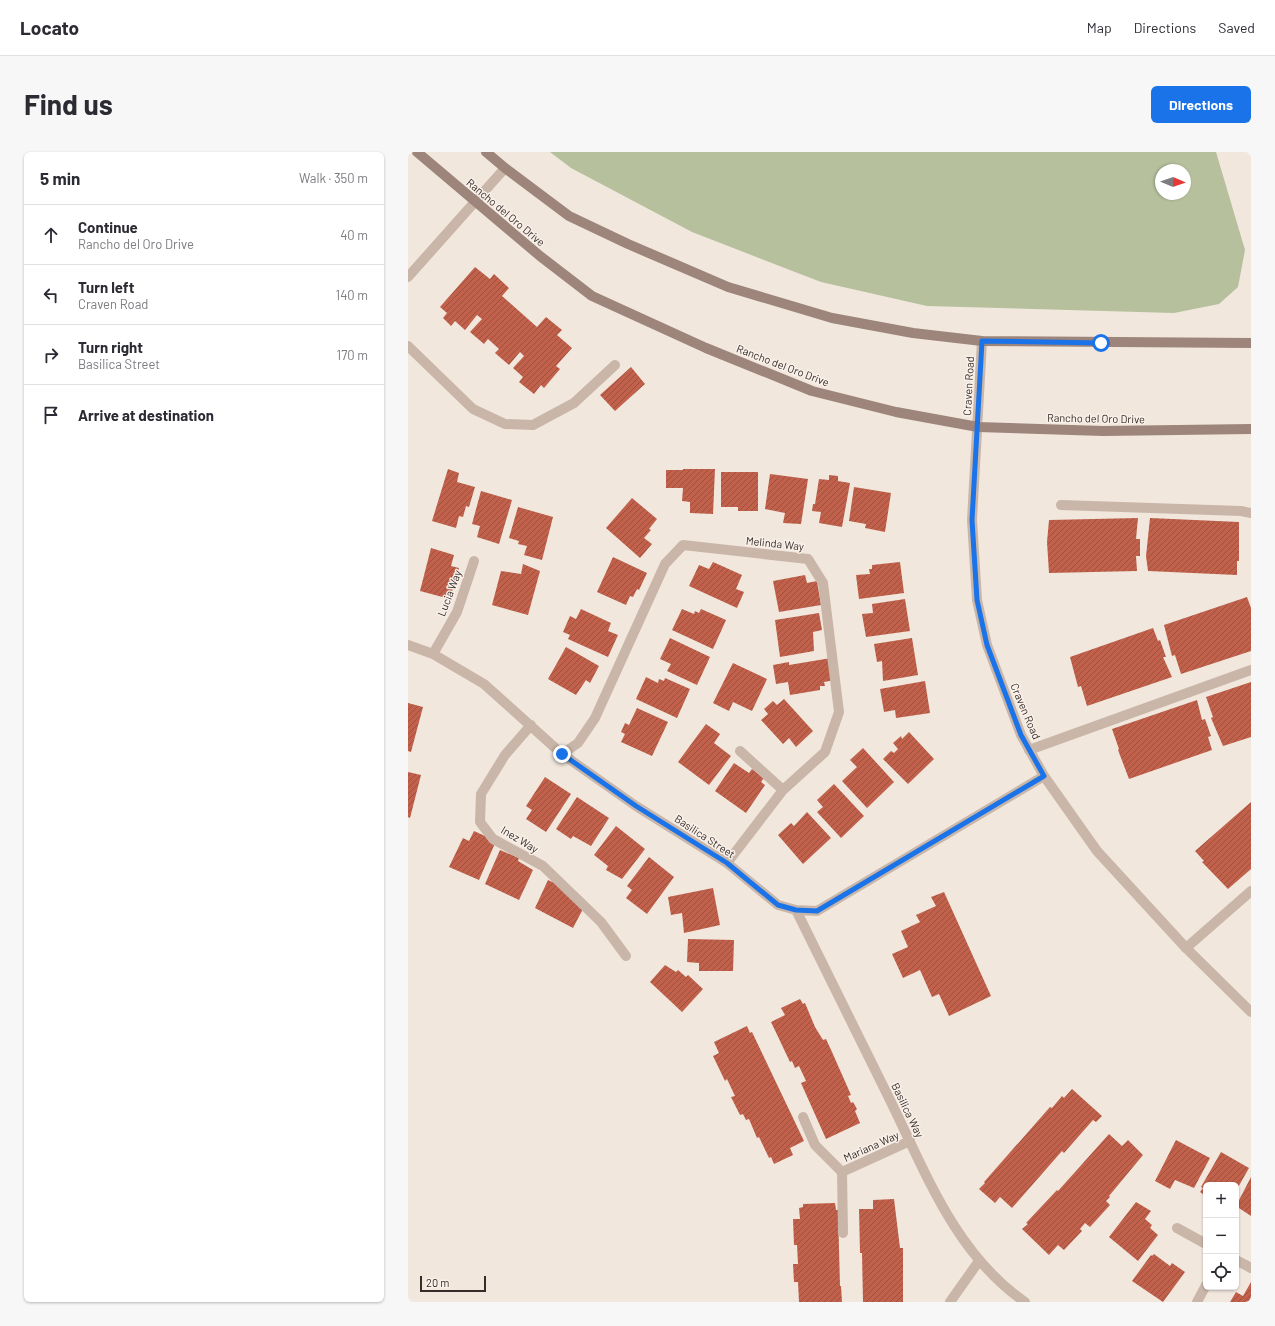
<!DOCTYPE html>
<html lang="en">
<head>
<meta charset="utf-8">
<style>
	body { margin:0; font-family:Barlow,sans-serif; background:#f7f7f7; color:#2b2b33 }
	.controls { position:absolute; right:12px; bottom:12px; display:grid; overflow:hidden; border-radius:6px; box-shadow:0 1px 3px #0004 }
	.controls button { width:36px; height:36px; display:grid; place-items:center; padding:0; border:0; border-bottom:1px solid #e1e1e2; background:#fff; color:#2b2b33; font:20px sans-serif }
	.compass { position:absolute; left:747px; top:12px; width:36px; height:36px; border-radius:50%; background:#fff; box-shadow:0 1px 3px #0004; rotate:92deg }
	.scale { position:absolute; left:12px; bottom:10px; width:66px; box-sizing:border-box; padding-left:4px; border:2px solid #372c29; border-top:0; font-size:11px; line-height:14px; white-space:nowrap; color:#372c29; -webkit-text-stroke:3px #f9f1e9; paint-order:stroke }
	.stop { position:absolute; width:12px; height:12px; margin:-9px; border:3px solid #1a73e8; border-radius:50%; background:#fff }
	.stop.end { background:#1a73e8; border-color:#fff; box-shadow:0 1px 4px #0008 }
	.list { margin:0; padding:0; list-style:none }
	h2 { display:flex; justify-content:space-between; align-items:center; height:52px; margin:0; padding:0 16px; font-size:17px }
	h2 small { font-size:13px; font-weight:400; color:#7c7c81 }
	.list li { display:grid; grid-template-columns:26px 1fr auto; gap:12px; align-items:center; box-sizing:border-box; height:60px; padding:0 16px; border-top:1px solid #e1e1e2 }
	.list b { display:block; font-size:15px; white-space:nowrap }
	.list p { margin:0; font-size:13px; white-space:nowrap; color:#7c7c81 }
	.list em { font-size:13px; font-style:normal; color:#7c7c81 }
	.icon { flex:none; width:22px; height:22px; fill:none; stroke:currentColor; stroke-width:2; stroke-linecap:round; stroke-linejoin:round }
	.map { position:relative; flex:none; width:843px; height:1150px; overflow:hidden; border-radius:6px }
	header { display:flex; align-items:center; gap:24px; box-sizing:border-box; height:56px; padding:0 20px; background:#fff; border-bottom:1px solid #e1e1e2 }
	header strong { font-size:19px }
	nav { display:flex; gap:22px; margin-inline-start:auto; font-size:14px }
	.intro { display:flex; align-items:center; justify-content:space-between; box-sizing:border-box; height:96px; padding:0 24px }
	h1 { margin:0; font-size:28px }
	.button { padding:10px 18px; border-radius:6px; background:#1a73e8; color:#fff; font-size:14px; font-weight:700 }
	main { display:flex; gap:24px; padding:0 24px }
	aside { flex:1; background:#fff; border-radius:6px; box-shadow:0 1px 3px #0004 }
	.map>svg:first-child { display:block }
	.grass { fill:#b6c09d; fill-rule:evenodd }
	.building { fill:url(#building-hatch) }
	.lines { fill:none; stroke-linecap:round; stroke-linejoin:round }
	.lane { stroke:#c9b6a9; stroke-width:10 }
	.street { stroke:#c9b6a9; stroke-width:10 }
	.secondary { stroke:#9d857b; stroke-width:10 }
	.route { stroke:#1a73e8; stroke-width:5 }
	.labels { text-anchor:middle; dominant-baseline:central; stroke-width:3; stroke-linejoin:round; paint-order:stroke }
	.street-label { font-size:11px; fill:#372c29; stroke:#f9f1e9 }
</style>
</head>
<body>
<header>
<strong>Locato</strong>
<nav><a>Map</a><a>Directions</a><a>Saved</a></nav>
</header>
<div class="intro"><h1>Find us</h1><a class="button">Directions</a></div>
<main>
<aside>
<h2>5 min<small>Walk · 350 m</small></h2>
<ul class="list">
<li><svg class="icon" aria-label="ahead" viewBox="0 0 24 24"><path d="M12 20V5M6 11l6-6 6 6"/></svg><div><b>Continue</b><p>Rancho del Oro Drive</p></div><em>40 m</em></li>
<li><svg class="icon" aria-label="left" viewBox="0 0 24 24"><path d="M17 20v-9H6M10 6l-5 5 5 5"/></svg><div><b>Turn left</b><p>Craven Road</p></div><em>140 m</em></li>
<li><svg class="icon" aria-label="right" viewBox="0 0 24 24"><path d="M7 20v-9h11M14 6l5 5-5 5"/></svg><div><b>Turn right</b><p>Basilica Street</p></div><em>170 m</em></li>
<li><svg class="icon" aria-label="arrive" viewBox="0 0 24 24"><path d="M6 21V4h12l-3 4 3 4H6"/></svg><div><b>Arrive at destination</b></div></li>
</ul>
</aside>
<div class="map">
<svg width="843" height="1150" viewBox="0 0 843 1150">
	<defs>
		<pattern id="building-hatch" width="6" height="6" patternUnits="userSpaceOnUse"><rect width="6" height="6" fill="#c1614b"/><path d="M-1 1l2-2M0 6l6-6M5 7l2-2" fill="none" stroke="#9e503e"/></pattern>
	</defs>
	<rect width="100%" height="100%" fill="#f1e7dd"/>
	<path class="grass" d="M142 0H808L837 98 830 135 811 152 766 161 519 154 413 130 284 80 163 16ZM753 18H777V42H753Z"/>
	<path class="building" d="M67 115 82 127 86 122 101 136 94 144 129 175 138 165 154 178 149 183 164 196 148 214 152 217 136 236 133 233 126 242 111 230 115 225 105 216 116 204 112 200 101 213 87 201 91 197 80 187 76 192 62 180 74 167 69 163 57 178 47 169 43 174 35 166 39 161 32 155Z
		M223 215 237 232 207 259 192 243Z
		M40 317 51 321 49 330 67 335 61 355 58 354 55 365 51 364 48 376 24 369Z
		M275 317H307L305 362 282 361V350L274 349 275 336H258V318H275Z
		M313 320H350V359H330V355H313Z
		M362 322 400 327 393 372 375 371 377 361 357 357Z
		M421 323 430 324V329L442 331 434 375 411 371 413 360 404 359 405 352H407L411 327 421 328Z
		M446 335 483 341 477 380 457 376 458 372 441 369Z
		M73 339 104 348 91 392 69 385 72 374 64 372Z
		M224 346 249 367 241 377 243 378 236 386 244 392 232 406 198 376Z
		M110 355 145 365 134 408 116 403 119 394 110 392 111 389 101 386Z
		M730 366 728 387H732V404H728L729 419 641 421 639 390 641 368Z
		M742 366 831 370V409H829V423L740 419 738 404Z
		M23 396 46 403 43 414 51 416 42 447 12 439Z
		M205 405 239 421 231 438 229 437 225 445 222 444 218 453 189 440Z
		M305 410 334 423 328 437 336 440 329 456 281 434 291 413 301 417Z
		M492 410 496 441 451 447 448 423 462 422 461 417H464V413Z
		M115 412 132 419 120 463 84 453 93 419 113 422Z
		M397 423 399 431 409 429 413 453 371 460 365 429Z
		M839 445 843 456V499L773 522 767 503 764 504 756 473Z
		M497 447 502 479 458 485 454 462 465 461 464 452Z
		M173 457 203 471 200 479 210 483 200 505 160 487 162 483 155 480 162 464 168 467Z
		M274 457 286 462 287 459 291 461 293 457 318 468 305 497 264 478Z
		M411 461 414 478 405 480 406 499 372 505 367 468Z
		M745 476 750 489 752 488 758 505H755L764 525 679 554 673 534 670 535 662 505Z
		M262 486 302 505 289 533 259 519 263 512 252 507Z
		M504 486 510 523 475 529 474 509 469 510 466 492Z
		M158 495 191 514 182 531 178 528 168 543 140 527Z
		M423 506 427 528 416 530 417 534H412V538L382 543 380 530 368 532 365 513 381 510V513Z
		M325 511 359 527 344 559 325 550 321 559 305 551Z
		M238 525 250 531 251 527 256 529 257 526 282 537 269 566 228 547Z
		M517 529 522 561 488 566 487 558 476 560 472 537Z
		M843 530V585L815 594 803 566 805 565 798 545Z
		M376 547 405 579 388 595 381 586 375 592 353 568 360 562 356 557 365 549 369 553Z
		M789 548 794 568 797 567 803 584 800 585 804 598 721 627 710 598 711 597 704 577Z
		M0 551 15 555 3 600 0 599Z
		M229 556 260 570 244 604 213 590 217 582 213 580 217 571 221 573Z
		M298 572 312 582 306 591 323 604 301 633 270 610Z
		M501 580 526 607 500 632 475 607 483 599 486 601 490 597 485 591 493 584 494 587Z
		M455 596 486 630 459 656 434 629 449 615 442 608Z
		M326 611 341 621 344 617 356 626 353 630 357 633 338 661 307 639Z
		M0 620 13 623 2 666 0 665Z
		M137 625 163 642 138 680 118 667 124 658 118 654Z
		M426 632 456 664 433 686 409 660 415 655 409 648Z
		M169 645 201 666 183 694 165 684 163 687 148 677Z
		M843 650V717L820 737 794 710 796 709 787 699Z
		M399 660 423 686 395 712 370 683 383 671 386 674Z
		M208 674 237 697 214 727 198 718 200 714 186 703Z
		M66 679 88 689 71 728 41 715 55 686 61 689Z
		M92 698 111 706 110 709 125 718 111 748 77 732Z
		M241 705 266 725 239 762 218 746 224 738 219 734Z
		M140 728 170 742 176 755 165 776 127 756Z
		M305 736 312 773 276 781 274 761 263 763 260 745Z
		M536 740 583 844 541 864 531 842 524 845 512 818 495 826 484 802 500 795 493 779 512 770 508 763 528 754 523 745Z
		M280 787 326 788 325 819H291V811L279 810Z
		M257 813 268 820 270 818 278 825 280 823 295 837 274 860 242 830Z
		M392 847 395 852 397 851 407 875 415 888 418 887 424 900 443 943 440 944 443 951 445 950 449 957 447 959 452 971 418 987 393 931 398 929 391 914 387 916 384 909 382 910 363 870 377 863 373 856Z
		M339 874 342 881 344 880 396 989 382 996 385 1003 366 1012 363 1005 361 1006 351 985 349 986 341 967 338 968 335 962 332 963 323 945 327 944 319 927 317 929 305 904 311 901 306 890Z
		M664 937 694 964 688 970 685 968 656 1001 654 999 604 1056 592 1045 587 1051 571 1037 577 1031 576 1030 642 955 644 956 654 944 656 946Z
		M701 982 714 994 720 988 735 1003 701 1044 702 1045 698 1049 702 1053 682 1075 677 1071 672 1077 674 1079 656 1098 650 1093 641 1103 614 1077 620 1072 618 1071 649 1038 650 1039Z
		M768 988 802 1006 786 1036 767 1028 762 1037 747 1029Z
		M813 1000 841 1016 828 1039V1033H798V1044L792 1040 795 1036 793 1035Z
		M843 1025V1064L828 1054Z
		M486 1047 492 1096H495V1150H455L454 1101H452L451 1057H465V1048Z
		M728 1050 743 1059 737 1067 744 1073 742 1076 750 1083 730 1109 701 1085Z
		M427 1051 428 1058H430L432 1134H433L434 1150H391L390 1130H386L385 1112H390L389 1093H386L385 1067H392L391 1056 395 1055V1052Z
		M746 1102 762 1114 764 1111 777 1120 755 1150 724 1129 743 1103 744 1104Z
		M843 1130V1150H822L828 1140 835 1144Z"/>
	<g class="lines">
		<path class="lane" d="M653 353 833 359 843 361
			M621 598 843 518
			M388 758C419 821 450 883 481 946 517 1019 547 1102 617 1150
			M778 796 843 739
			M769 1076 798 1092
			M828 1108 843 1116
			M542 1150 571 1109
			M789 1150 798 1133"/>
		<path class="street" d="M0 125 97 16
			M574 189 564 368 569 448 579 493 613 583 636 624 689 699 778 796 843 860
			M0 194 65 257 97 272 125 273 166 251 207 213
			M0 493 25 502 76 532 154 602 228 654 319 711 370 753 388 758 409 759 636 624
			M25 502 49 460 66 409
			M123 573 97 603 73 642 72 670 85 687 135 714 193 770 218 804
			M332 599 375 638
			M154 602 170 591 187 566 257 412 275 393 400 407 415 431 431 560 417 600 375 638 319 711
			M395 965 407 993 434 1020 435 1081
			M434 1020 502 989"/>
		<path class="secondary" d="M9 0 132 104 184 144 298 196 404 239 488 260 570 275 695 279 843 277
			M78 0 97 16 161 64 220 92 320 135 424 166 505 181 574 189 843 191"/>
	</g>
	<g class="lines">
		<path class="route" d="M154 602 228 654 319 711 370 753 388 758 409 759 636 624 613 583 579 493 569 448 564 368 574 189 693 191"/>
	</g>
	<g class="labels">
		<g class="street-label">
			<text transform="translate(98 60) rotate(40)">Rancho del Oro Drive</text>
			<text transform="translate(375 213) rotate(21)">Rancho del Oro Drive</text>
			<text transform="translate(560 234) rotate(-87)">Craven Road</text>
			<text transform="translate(688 266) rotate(1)">Rancho del Oro Drive</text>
			<text transform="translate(367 391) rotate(6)">Melinda Way</text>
			<text transform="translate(41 441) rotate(-69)">Lucia Way</text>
			<text transform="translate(618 559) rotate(67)">Craven Road</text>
			<text transform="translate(297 684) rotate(33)">Basilica Street</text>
			<text transform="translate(112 687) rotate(31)">Inez Way</text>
			<text transform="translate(500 958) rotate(64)">Basilica Way</text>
			<text transform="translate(463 994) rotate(-24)">Mariana Way</text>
		</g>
	</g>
</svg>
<div class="controls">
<button>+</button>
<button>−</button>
<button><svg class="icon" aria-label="locate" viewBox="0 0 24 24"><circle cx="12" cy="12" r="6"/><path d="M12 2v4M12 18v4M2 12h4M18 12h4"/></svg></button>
</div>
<svg class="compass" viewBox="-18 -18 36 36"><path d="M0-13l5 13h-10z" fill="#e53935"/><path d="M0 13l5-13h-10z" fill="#7c7c81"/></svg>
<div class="scale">20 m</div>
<div class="stop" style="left:693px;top:191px"></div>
<div class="stop end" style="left:154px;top:602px"></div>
</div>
</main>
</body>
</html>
